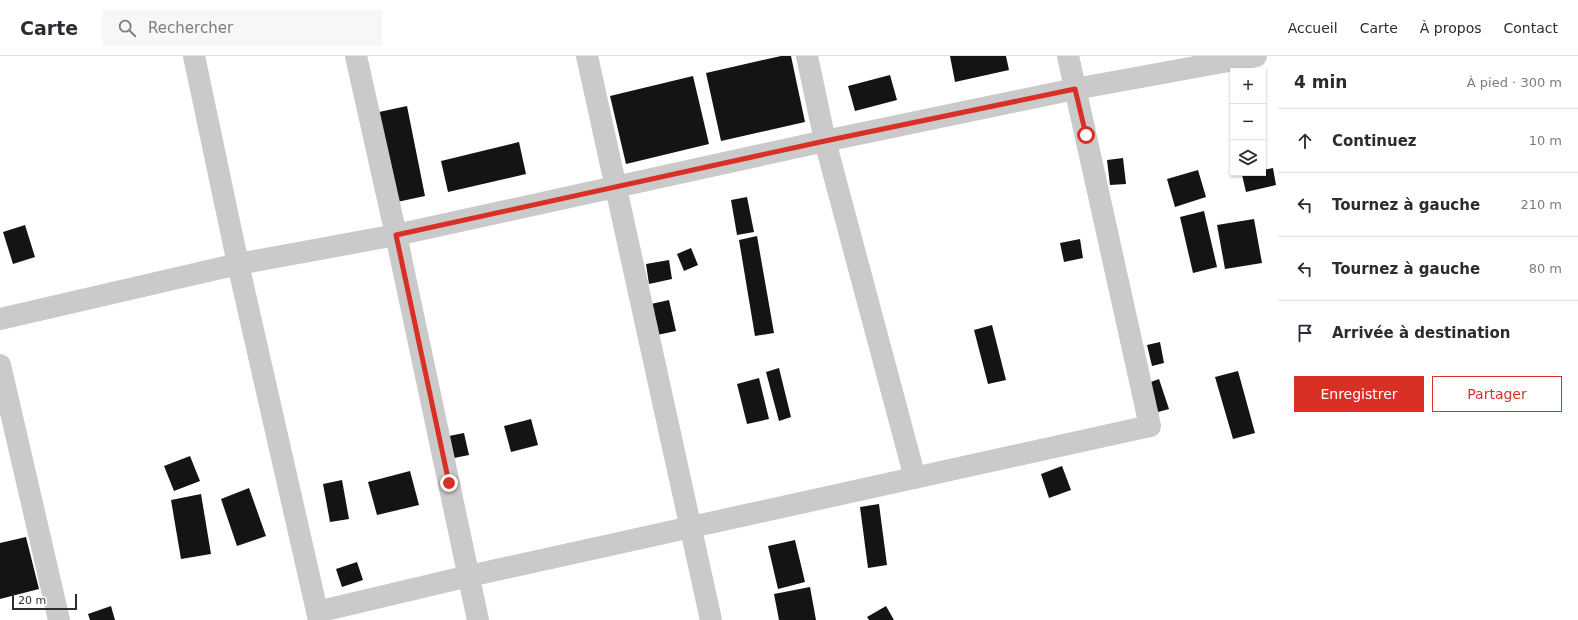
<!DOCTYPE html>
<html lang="fr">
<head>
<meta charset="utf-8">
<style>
	body { margin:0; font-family:"DejaVu Sans",sans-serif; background:#f7f7f7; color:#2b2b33 }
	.controls { position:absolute; right:12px; top:12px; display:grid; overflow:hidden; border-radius:0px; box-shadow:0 1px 3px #0004 }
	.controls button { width:36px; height:36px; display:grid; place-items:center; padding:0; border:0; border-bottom:1px solid #e1e1e2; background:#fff; color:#2b2b33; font:20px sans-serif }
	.scale { position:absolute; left:12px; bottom:10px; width:65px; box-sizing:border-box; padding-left:4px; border:2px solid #2d2d2d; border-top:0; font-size:11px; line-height:14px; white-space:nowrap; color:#2d2d2d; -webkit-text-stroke:3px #fff; paint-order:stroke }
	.stop { position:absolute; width:12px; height:12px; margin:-9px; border:3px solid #d93025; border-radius:50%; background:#fff }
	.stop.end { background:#d93025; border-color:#fff; box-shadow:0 1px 4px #0008 }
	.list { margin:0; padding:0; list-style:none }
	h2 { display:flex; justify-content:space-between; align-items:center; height:52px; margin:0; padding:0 16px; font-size:17px }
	h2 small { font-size:13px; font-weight:400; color:#7c7c81 }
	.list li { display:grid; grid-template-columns:26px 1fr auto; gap:12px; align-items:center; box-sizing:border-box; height:64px; padding:0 16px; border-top:1px solid #e1e1e2 }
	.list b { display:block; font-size:15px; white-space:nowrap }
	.list em { font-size:13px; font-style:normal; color:#7c7c81 }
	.actions { display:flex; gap:8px; padding:12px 16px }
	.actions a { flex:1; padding:9px 0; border:1px solid #d93025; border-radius:0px; text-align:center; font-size:14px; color:#d93025 }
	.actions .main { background:#d93025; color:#fff }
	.icon { flex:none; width:22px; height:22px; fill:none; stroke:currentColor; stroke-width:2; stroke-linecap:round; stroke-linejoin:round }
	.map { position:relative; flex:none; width:1278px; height:564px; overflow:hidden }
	header { display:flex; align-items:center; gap:24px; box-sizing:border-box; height:56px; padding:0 20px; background:#fff; border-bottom:1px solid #e1e1e2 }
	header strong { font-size:19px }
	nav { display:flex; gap:22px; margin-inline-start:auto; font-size:14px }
	.search { width:280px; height:36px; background:#f7f7f7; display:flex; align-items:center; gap:10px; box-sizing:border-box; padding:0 14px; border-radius:0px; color:#7c7c81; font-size:15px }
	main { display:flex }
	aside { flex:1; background:#fff }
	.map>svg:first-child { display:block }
	.building { fill:#141414 }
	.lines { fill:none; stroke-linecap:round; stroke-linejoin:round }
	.minor { stroke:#cacaca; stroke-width:22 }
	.route { stroke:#d93025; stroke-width:5 }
</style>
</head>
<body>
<header>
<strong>Carte</strong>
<div class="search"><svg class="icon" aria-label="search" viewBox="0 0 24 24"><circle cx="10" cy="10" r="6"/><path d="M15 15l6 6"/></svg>Rechercher</div>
<nav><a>Accueil</a><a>Carte</a><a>À propos</a><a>Contact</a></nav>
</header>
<main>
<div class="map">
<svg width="1278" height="564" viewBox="0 0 1278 564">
	<rect width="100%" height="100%" fill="#fff"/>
	<path class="building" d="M781 0H791L805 66 721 85 706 17Z
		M950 0H1006L1009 14 955 26Z
		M890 19 897 44 855 55 848 30Z
		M693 20 709 88 626 108 610 40Z
		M407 50 425 140 397 146 379 56Z
		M519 86 526 118 448 136 441 105Z
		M1123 102 1126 128 1110 129 1107 104Z
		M1273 112 1276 129 1246 136 1242 119 1252 117H1263V114Z
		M1198 114 1206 141 1175 151 1167 123Z
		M747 141 754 176 737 179 731 144Z
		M1204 155 1217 211 1193 217 1180 161Z
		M1254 163 1262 207 1225 213 1217 169Z
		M25 169 35 201 13 208 3 176Z
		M757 180 774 277 755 280 739 184Z
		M1080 183 1083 202 1064 206 1060 187Z
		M691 192 698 209 684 215 677 198Z
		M669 204 672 223 649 228 646 208Z
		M669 244 676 275 657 279 651 248Z
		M992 269 1006 324 988 328 974 274Z
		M1160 286 1164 307 1152 310 1147 289Z
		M779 312 791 361 779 365 766 316Z
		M1238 315 1255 377 1233 383 1215 321Z
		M759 322 769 363 747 368 737 328Z
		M1159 323 1169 353 1158 356 1148 327Z
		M531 363 538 389 511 396 504 370Z
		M464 377 469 399 449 403 444 381Z
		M190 400 200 425 174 435 164 410Z
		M1062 410 1071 434 1049 442 1041 418Z
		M410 415 419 449 377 459 368 426Z
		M342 424 349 463 330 466 323 428Z
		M249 432 266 480 237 490 221 443Z
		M201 438 211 498 181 503 171 444Z
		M879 448 887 509 868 512 860 451Z
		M26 481 39 533 0 543V487Z
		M795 484 805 526 778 533 768 490Z
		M357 506 363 524 342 531 336 513Z
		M810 531 816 564H779L774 538Z
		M111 550 115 564H90L88 558Z
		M886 550 894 564H869L867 561Z"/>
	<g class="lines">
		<path class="minor" d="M194 0 238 208 319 564
			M356 0 396 179 478 564
			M587 0 711 564
			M807 0 825 85 915 422
			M0 263 238 208 396 179 825 85 1075 33 1256 0
			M0 309 59 564
			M317 556 469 520 1150 370 1068 0"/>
	</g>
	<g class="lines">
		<path class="route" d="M449 427 396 179 825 85 1075 33 1086 79"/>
	</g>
</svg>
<div class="controls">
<button>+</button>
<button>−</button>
<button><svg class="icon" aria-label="layers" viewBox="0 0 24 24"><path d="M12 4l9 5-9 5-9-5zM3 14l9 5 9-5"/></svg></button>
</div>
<div class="scale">20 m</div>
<div class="stop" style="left:1086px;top:79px"></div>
<div class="stop end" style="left:449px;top:427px"></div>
</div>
<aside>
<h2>4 min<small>À pied · 300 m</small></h2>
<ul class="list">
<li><svg class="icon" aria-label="ahead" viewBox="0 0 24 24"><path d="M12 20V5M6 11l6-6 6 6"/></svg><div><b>Continuez</b></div><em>10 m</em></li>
<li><svg class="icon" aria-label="left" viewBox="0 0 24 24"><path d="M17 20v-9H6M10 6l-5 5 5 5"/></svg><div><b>Tournez à gauche</b></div><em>210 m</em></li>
<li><svg class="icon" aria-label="left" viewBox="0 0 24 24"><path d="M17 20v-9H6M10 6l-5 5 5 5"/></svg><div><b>Tournez à gauche</b></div><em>80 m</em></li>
<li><svg class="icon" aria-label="arrive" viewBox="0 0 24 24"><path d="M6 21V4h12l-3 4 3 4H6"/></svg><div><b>Arrivée à destination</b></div></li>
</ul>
<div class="actions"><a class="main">Enregistrer</a><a>Partager</a></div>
</aside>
</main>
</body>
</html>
